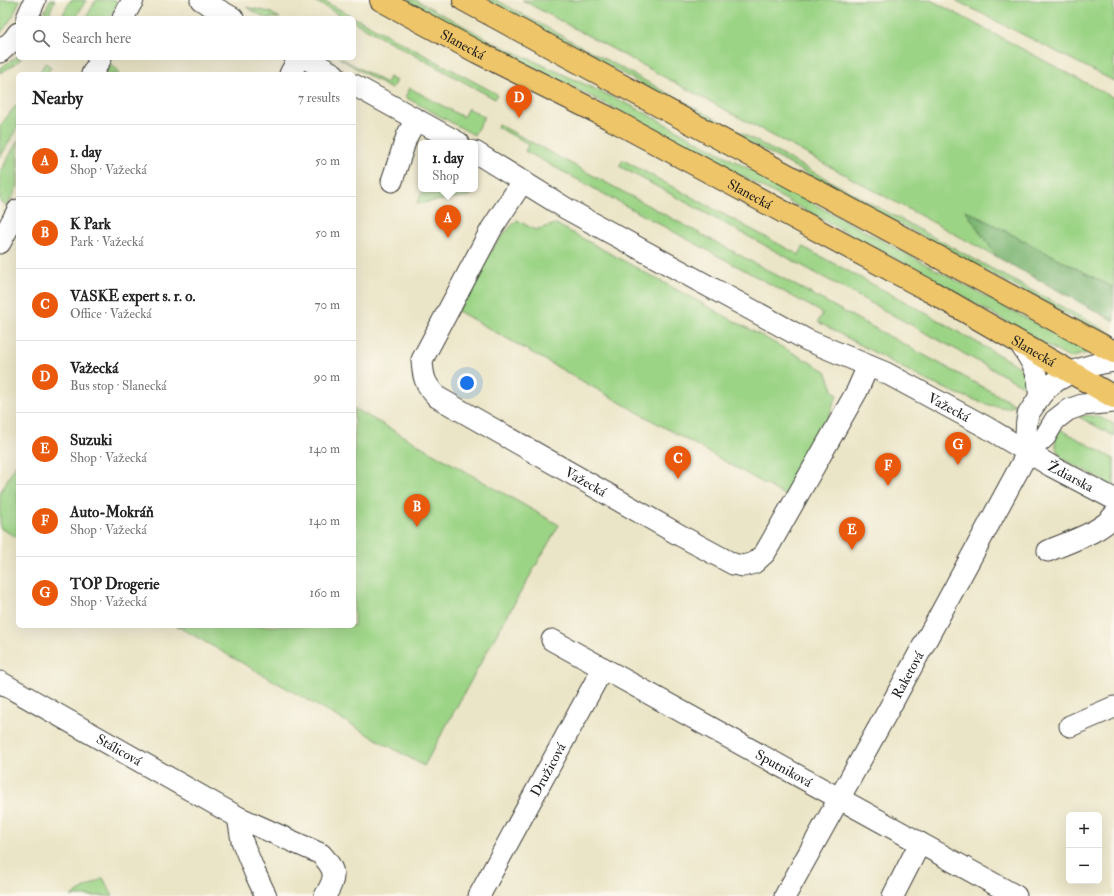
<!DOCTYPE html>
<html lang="en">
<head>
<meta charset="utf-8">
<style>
	body { margin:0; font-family:"IM FELL Double Pica",serif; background:#f2f2f2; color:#222 }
	.controls { position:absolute; right:12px; bottom:12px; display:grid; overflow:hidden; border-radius:6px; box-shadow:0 4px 16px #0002 }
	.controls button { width:36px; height:36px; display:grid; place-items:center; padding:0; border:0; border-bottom:1px solid #e0e0e0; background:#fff; color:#222; font:20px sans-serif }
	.you { position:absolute; left:467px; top:383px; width:14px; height:14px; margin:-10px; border:3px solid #fff; border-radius:50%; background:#1a73e8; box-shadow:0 0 0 6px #1a73e833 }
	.badge { display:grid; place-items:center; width:26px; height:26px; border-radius:50%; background:#ea580c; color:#fff; font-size:13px; font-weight:700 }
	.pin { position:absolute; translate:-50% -33px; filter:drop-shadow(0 1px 2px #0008) }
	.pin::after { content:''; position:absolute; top:21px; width:14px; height:12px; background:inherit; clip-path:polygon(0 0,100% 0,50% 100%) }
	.popup { position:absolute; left:418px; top:140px; width:60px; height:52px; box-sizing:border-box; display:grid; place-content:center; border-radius:6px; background:#fff; filter:drop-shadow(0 1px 3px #0005); font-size:13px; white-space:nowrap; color:#767676 }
	.popup b { font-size:15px; color:#222 }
	.popup::after { content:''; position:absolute; left:50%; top:100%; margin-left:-8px; border:8px solid transparent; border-top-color:#fff }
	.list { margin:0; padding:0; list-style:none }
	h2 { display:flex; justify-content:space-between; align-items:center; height:52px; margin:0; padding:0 16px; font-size:17px }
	h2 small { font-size:13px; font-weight:400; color:#767676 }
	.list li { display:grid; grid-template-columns:26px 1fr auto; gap:12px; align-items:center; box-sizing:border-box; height:72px; padding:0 16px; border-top:1px solid #e0e0e0 }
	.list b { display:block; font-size:15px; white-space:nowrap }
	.list p { margin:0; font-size:13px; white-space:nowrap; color:#767676 }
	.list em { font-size:13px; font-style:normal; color:#767676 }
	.icon { flex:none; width:22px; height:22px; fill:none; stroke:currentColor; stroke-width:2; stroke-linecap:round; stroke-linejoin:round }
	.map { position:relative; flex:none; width:1114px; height:896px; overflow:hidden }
	.search { position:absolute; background:#fff; box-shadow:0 4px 16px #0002; left:16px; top:16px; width:340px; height:44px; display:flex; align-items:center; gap:10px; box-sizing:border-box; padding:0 14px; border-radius:6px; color:#767676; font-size:15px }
	.panel { position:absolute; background:#fff; box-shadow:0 4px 16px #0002; left:16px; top:72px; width:340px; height:556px; border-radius:6px }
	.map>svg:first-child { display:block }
	.green { fill:#9cd486; stroke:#5c7851 }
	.forest { fill:#7db673; stroke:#4c6948 }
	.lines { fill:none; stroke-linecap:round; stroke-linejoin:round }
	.minor-casing { stroke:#3b3a36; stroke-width:23 }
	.major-casing { stroke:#3b3a36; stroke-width:24 }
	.minor { stroke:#fff; stroke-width:21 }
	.major { stroke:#eec569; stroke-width:22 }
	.labels { text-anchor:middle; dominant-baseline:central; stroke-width:3.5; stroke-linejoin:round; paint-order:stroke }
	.street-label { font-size:14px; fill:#1c1c1c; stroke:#fbf7ec }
</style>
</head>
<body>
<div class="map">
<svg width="1114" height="896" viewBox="0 0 1114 896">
	<rect width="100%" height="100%" fill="#fbf7ec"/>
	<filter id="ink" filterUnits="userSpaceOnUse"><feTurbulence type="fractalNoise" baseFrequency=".025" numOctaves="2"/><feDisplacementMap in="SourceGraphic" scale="8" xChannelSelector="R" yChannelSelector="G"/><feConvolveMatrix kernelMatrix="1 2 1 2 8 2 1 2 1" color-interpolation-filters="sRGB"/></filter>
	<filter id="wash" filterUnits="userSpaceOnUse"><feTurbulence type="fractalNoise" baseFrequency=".012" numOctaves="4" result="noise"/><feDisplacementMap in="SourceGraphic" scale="16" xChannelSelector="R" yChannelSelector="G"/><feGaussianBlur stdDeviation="0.9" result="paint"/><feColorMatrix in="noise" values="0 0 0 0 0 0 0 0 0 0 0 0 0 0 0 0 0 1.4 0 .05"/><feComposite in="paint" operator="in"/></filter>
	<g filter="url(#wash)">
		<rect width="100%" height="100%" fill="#ebe5c7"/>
		<path class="green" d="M0 0H20L13 16 0 34Z
			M50 0H55L47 18H42Z
			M71 0H86L76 18H70L63 14Z
			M96 0H114L118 2 110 18H86Z
			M313 0H322L497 94 495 99 354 22V18H346Z
			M406 0H416L495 43 636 108 1087 351V353L1069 358 931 278 640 121 492 47Z
			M487 0H496L1114 335V340Z
			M522 0H931L1114 98V288L965 210 997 257Z
			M955 0H1114V81Z
			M246 7 269 12 280 18H266Z
			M18 56V58H22L12 66 0 73V68Z
			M339 58H341L386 83 389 77 396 81 391 89Z
			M45 63 51 67 47 74H39Z
			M109 65 117 69 119 74H104Z
			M410 88 463 117 468 108 484 117 474 135 405 97Z
			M16 105 18 107V126L0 158V126Z
			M498 124 1016 405 1007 408 989 405 958 394 927 381 818 322 823 313 525 151 529 144 497 127Z
			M18 140V186L7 206 0 202V173Z
			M623 160 799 255 803 247 915 307 1018 366C1025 373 1028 379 1027 388L619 166Z
			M424 189H474L470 195 467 196 416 204Z
			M517 220 535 230 556 224 826 371 834 392 837 394V396L795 501 451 307 501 237Z
			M354 408 559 525 494 639 424 766 177 626H354Z
			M1086 415 1099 417 1114 424V436L1079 417Z
			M1060 429 1114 459V486L1065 460C1054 450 1053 442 1060 429Z
			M18 461V538L0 528V493Z
			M103 878 113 896H71Z"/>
		<path class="forest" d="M965 210 1114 288V321L997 257Z"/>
	</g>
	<g filter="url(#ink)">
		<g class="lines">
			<g class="minor-casing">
				<g id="minor">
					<path d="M201 0 233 18"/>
					<path d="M27 18 35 0"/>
					<path d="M123 18 133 0"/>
					<path d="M0 52 13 40 18 33"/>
					<path d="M305 58 334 74"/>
					<path d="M92 74 101 58"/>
					<path d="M290 74 299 58"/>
					<path d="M354 85 459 143"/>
					<path id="s1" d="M475 152 567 209 807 340 886 373 986 427 1051 466 1114 499"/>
					<path d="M392 181 407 136 416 119"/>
					<path id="s2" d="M523 181 492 228 422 360C423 378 425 384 437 397L683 537 733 564 743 566 754 563 765 553 857 391 868 366"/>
					<path d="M0 243 18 210"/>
					<path d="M1019 342C1031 361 1041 373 1039 397"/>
					<path d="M1028 452C1026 440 1025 427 1028 415 1030 411 1033 407 1035 404 1050 377 1084 365 1114 361"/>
					<path d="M1048 551C1068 542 1102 532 1114 515"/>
					<path id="s3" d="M552 640 1016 896"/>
					<path id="s4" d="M0 682 238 817 321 854C337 871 336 877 325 896"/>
					<path d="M1070 726 1114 707"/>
					<path d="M238 817 242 841 255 873 266 896"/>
					<path id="s5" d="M479 896 603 668"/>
					<path id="s6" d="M785 896 890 707 1028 452 1045 437 1055 420 1068 410 1082 405 1114 402"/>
					<path d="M893 896 920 843"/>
				</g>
			</g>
			<g class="major-casing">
				<g id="major">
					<path id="s7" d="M381 0 477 52 611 119 930 291 1114 397"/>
					<path d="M464 0 1114 352"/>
				</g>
			</g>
			<use href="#minor" class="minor"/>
			<use href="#major" class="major"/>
		</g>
	</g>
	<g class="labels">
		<g class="street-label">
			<text stroke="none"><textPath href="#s7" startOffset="93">Slanecká</textPath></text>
			<text stroke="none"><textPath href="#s7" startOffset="417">Slanecká</textPath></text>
			<text stroke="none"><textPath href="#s7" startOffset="741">Slanecká</textPath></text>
			<text stroke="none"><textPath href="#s1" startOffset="539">Važecká</textPath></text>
			<text stroke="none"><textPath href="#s1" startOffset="679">Ždiarska</textPath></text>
			<text stroke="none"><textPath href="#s2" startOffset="418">Važecká</textPath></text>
			<text stroke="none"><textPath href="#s6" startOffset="253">Raketová</textPath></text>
			<text stroke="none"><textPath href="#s4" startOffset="137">Stálicová</textPath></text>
			<text stroke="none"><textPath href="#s3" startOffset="265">Sputniková</textPath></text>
			<text stroke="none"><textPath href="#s5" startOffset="144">Družicová</textPath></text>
		</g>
	</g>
</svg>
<div class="controls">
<button>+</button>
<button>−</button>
</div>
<div class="you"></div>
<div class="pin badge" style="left:448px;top:238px">A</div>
<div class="popup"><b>1. day</b>Shop</div>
<div class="pin badge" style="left:417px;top:527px">B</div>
<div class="pin badge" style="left:678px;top:479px">C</div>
<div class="pin badge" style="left:519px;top:118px">D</div>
<div class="pin badge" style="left:852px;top:550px">E</div>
<div class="pin badge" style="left:888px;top:486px">F</div>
<div class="pin badge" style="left:958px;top:465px">G</div>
<div class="search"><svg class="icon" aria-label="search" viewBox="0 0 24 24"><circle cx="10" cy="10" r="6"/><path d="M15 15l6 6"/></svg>Search here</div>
<section class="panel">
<h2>Nearby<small>7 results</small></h2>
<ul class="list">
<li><span class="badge">A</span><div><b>1. day</b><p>Shop · Važecká</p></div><em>50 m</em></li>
<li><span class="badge">B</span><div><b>K Park</b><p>Park · Važecká</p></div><em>50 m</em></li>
<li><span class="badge">C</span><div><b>VASKE expert s. r. o.</b><p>Office · Važecká</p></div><em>70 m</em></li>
<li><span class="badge">D</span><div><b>Važecká</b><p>Bus stop · Slanecká</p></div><em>90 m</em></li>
<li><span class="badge">E</span><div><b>Suzuki</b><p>Shop · Važecká</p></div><em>140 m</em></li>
<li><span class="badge">F</span><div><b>Auto-Mokráň</b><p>Shop · Važecká</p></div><em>140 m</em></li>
<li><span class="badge">G</span><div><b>TOP Drogerie</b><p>Shop · Važecká</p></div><em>160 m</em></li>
</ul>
</section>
</div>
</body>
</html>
